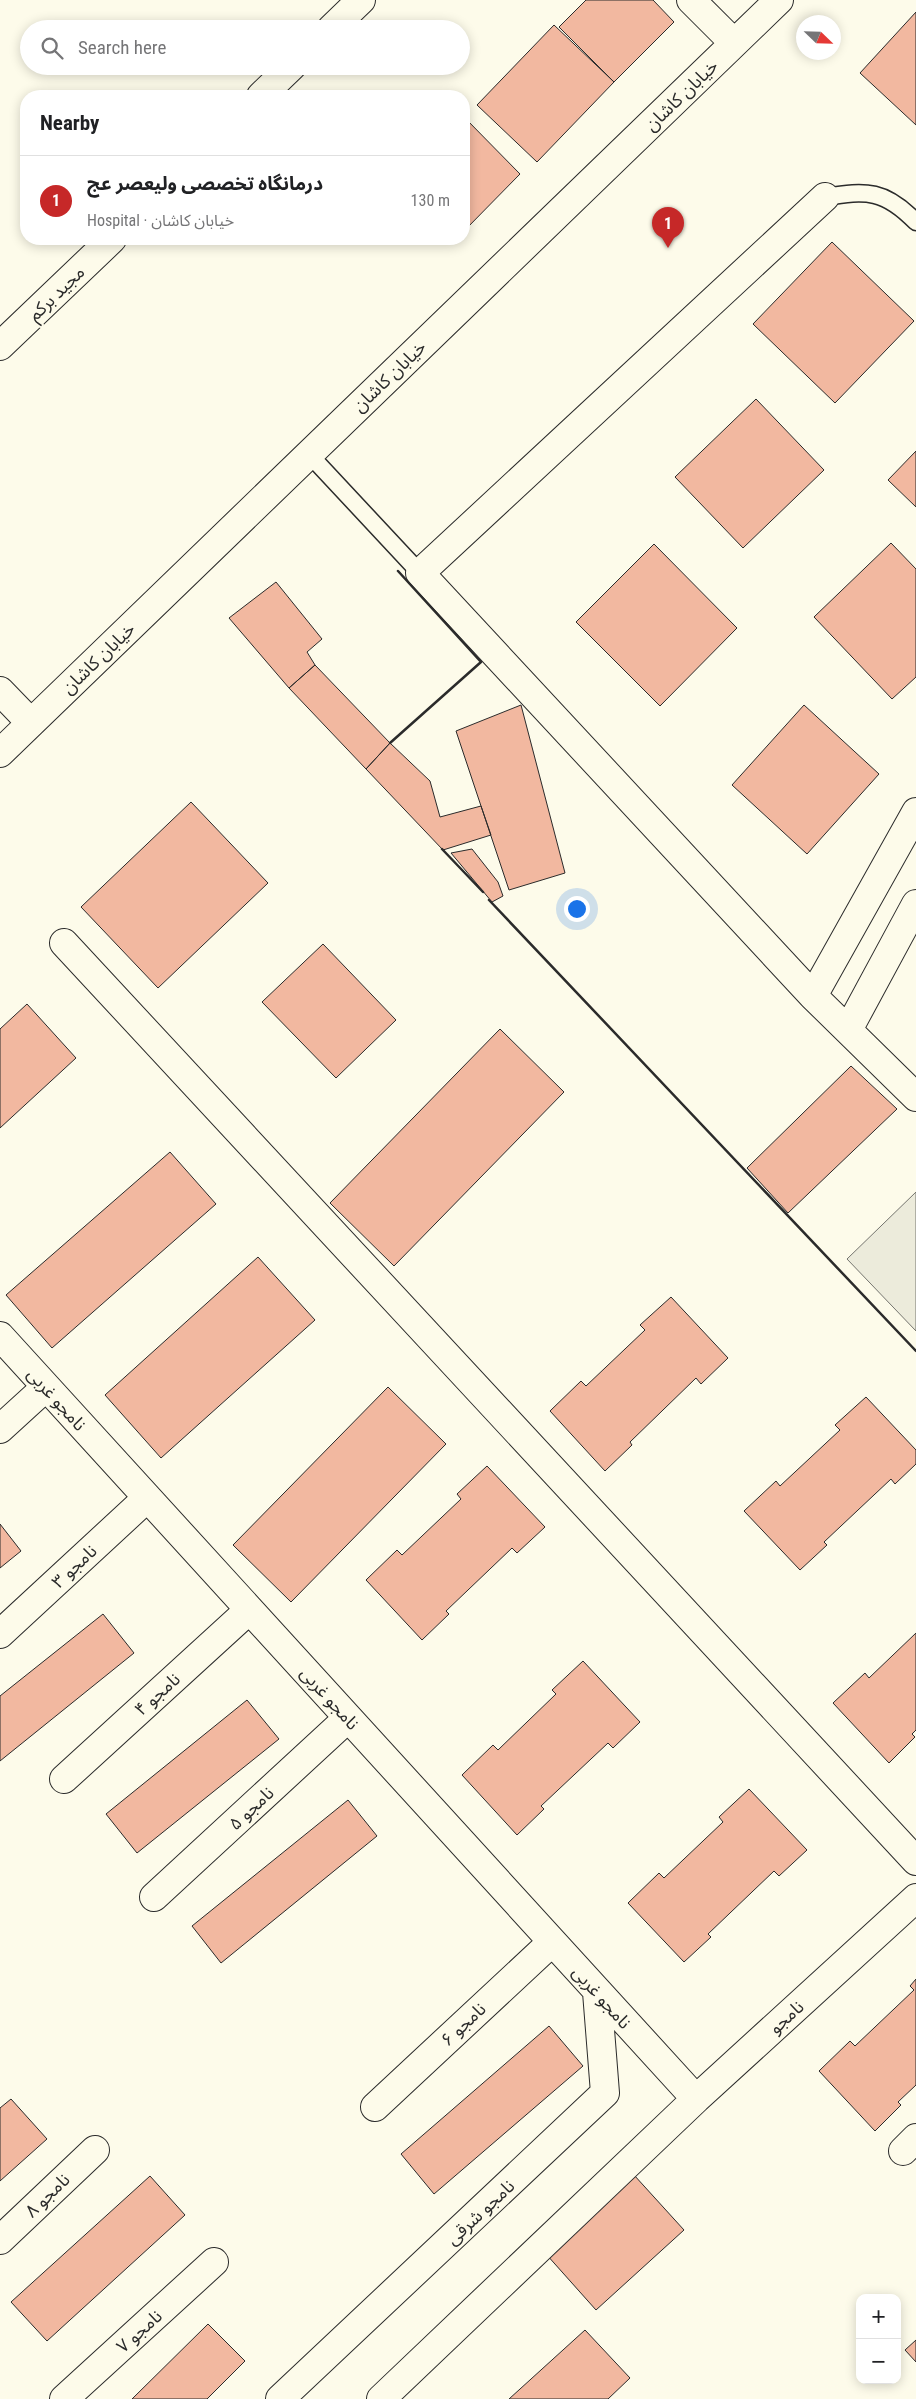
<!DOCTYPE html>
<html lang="en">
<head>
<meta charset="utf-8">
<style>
	body { margin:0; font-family:"Roboto Condensed","Noto Sans Arabic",sans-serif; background:#f6f6f6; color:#202124 }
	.controls { position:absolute; right:15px; bottom:15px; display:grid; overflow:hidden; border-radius:10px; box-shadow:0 2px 12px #0003 }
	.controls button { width:45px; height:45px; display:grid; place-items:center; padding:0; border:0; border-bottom:1px solid #e0e0e0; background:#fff; color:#202124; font:25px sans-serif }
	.compass { position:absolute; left:796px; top:15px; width:45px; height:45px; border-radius:50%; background:#fff; box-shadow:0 2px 12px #0003; rotate:113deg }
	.you { position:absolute; left:576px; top:908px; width:18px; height:18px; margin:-12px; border:4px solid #fff; border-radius:50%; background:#1a73e8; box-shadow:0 0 0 8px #1a73e833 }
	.badge { display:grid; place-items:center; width:32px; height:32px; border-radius:50%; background:#c62828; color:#fff; font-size:16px; font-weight:700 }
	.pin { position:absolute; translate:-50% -41px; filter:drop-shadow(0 1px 2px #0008) }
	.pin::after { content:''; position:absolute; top:26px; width:18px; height:15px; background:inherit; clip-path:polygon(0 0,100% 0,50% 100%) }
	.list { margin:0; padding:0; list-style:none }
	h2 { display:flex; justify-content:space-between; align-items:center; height:65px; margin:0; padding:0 20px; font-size:21px }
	h2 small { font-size:16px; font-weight:400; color:#757577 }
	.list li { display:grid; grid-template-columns:32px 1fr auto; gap:15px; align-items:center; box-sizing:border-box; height:90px; padding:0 20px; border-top:1px solid #e0e0e0 }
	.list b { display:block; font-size:19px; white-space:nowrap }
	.list p { margin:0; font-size:16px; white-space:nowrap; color:#757577 }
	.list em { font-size:16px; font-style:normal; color:#757577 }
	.icon { flex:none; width:28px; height:28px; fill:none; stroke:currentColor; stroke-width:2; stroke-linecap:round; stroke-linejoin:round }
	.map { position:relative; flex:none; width:916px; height:2399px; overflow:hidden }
	.search { position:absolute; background:#fff; box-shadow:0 2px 12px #0003; left:20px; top:20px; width:450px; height:55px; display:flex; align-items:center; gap:12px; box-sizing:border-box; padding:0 18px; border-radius:28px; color:#757577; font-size:19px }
	.panel { position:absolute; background:#fff; box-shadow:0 2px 12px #0003; left:20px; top:90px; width:450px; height:155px; border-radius:20px }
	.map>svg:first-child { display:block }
	.green { fill:#ecebdb; stroke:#74746e }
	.building { fill:#f2b8a0; stroke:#2b2b2b }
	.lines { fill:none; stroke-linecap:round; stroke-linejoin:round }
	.service-casing { stroke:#2b2b2b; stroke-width:19 }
	.minor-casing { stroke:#2b2b2b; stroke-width:30 }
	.tertiary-casing { stroke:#2b2b2b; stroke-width:30 }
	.service { stroke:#fdfbea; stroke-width:16 }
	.minor { stroke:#fdfbea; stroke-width:28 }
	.tertiary { stroke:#fdfbea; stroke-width:28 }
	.wall { stroke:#2b2b2b; stroke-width:2.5 }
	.labels { text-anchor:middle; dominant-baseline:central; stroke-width:4; stroke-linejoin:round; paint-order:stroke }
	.street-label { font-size:18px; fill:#2b2b2b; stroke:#fdfbea }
</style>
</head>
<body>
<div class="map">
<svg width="916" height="2399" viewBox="0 0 916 2399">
	<rect width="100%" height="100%" fill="#fdfbea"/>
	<path class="green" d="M916 1192V1331L847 1259Z"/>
	<path class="building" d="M586 0H653L674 22 614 82 559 27Z
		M916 12V125L860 73Z
		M554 25 614 82 537 162 477 105Z
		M464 117 520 174 464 231Z
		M832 242 914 321 835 403 753 324Z
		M756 399 824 470 743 548 675 477Z
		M916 451V507L888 480Z
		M891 543 916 569V677L892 699 814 617Z
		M654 544 737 628 660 706 576 622Z
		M276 582 322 639 307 652 315 665 289 688 229 618Z
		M315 665 390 743 366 769 289 688Z
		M521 705 565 873 509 890 456 731Z
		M804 705 879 774 807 854 732 785Z
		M390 743 430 781 440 817 481 806 491 835 443 850 366 769Z
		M191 802 268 883 158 988 81 907Z
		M472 849 498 882 503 896 492 902 451 853Z
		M323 944 396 1020 336 1078 262 1002Z
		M27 1004 76 1058 0 1128V1029Z
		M500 1029 564 1092 394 1266 330 1203Z
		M851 1066 897 1109 788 1213 747 1168Z
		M170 1152 216 1204 52 1348 6 1295Z
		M258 1257 315 1320 161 1458 105 1395Z
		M671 1297 728 1358 701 1384 696 1378 630 1442 632 1445 605 1471 550 1411 581 1381 586 1386 645 1330 640 1325Z
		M388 1387 446 1444 291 1602 233 1545Z
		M866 1397 916 1450V1464L895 1484 891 1479 824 1542 827 1545 800 1570 744 1511 776 1481 780 1486 840 1430 835 1425Z
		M487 1466 545 1527 517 1553 512 1548 446 1611 449 1614 422 1640 366 1580 397 1550 402 1555 461 1499 457 1494Z
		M0 1524 21 1551 0 1568Z
		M103 1614 134 1653 0 1761V1696Z
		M916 1633V1730L912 1734 915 1737 889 1763 833 1703 865 1673 869 1678Z
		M583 1661 640 1722 613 1748 608 1743 541 1806 544 1809 517 1835 462 1775 493 1745 498 1750 556 1694 552 1690Z
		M247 1700 279 1739 137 1853 106 1814Z
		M749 1789 807 1850 779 1876 774 1871 708 1934 711 1937 684 1962 628 1903 659 1873 664 1878 723 1822 719 1817Z
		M348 1800 377 1836 221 1963 192 1926Z
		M916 1979V2085L898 2102 901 2105 875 2131 819 2071 850 2041 855 2046 914 1990 910 1986Z
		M549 2026 583 2066 434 2194 401 2154Z
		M11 2099 47 2139 0 2181V2108Z
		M634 2175 684 2230 596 2310 546 2254Z
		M150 2176 185 2215 47 2341 11 2302Z
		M208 2324 245 2361 207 2399H132Z
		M585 2330 630 2378 608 2399H509Z
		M916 2340V2362L905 2350Z"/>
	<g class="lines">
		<g class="service-casing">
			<path id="service" d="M825 197C867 190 885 190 916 222
				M308 453 420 573"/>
		</g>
		<g class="minor-casing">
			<path id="minor" d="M331 29 361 0
				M261 96 292 66
				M825 197 420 573 813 996 916 1097
				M0 346 112 239
				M64 943 916 1861
				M813 996 916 812
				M848 1030 916 904
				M0 1336 696 2099 916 1898
				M0 1429 46 1387
				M0 1634 147 1498
				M64 1779 249 1610
				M154 1897 348 1718
				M375 2107 552 1942
				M903 2151 916 2138
				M0 2240 95 2150
				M64 2399 214 2262
				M280 2399 605 2093 597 1992
				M381 2399 696 2099"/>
		</g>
		<g class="tertiary-casing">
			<path id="tertiary" d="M691 0 734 43
				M0 691 31 723
				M0 753 779 0"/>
		</g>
		<use href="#service" class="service"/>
		<use href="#minor" class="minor"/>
		<use href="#tertiary" class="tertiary"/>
		<path class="wall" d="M390 743 481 662 398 571
			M442 849 483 892
			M489 900 916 1351"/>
	</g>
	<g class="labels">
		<g class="street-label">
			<text transform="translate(681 95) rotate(-44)">خیابان کاشان</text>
			<text transform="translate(56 293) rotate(-44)">مجید برکم</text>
			<text transform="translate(389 376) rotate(-44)">خیابان کاشان</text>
			<text transform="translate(98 658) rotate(-44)">خیابان کاشان</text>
			<text transform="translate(57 1399) rotate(48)">نامجو غربی</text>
			<text transform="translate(74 1566) rotate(-43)">نامجو ۳</text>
			<text transform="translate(157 1694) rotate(-42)">نامجو ۴</text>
			<text transform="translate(330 1698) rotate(48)">نامجو غربی</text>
			<text transform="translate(251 1808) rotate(-43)">نامجو ۵</text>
			<text transform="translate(602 1997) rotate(48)">نامجو غربی</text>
			<text transform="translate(786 2017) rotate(-42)">نامجو</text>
			<text transform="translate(463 2024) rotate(-43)">نامجو ۶</text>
			<text transform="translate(47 2195) rotate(-44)">نامجو ۸</text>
			<text transform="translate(480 2212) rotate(-43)">نامجو شرقی</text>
			<text transform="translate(139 2331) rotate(-42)">نامجو ۷</text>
		</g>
	</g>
</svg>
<div class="controls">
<button>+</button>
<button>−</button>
</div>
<svg class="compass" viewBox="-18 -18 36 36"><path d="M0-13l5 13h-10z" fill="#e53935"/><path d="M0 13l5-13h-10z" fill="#757577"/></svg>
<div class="you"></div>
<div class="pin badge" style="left:668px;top:248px">1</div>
<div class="search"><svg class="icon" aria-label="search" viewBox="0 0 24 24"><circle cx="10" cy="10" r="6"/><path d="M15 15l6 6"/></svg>Search here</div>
<section class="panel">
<h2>Nearby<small></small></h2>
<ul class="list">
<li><span class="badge">1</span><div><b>درمانگاه تخصصی ولیعصر عج</b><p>Hospital · خیابان کاشان</p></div><em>130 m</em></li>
</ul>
</section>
</div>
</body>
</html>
